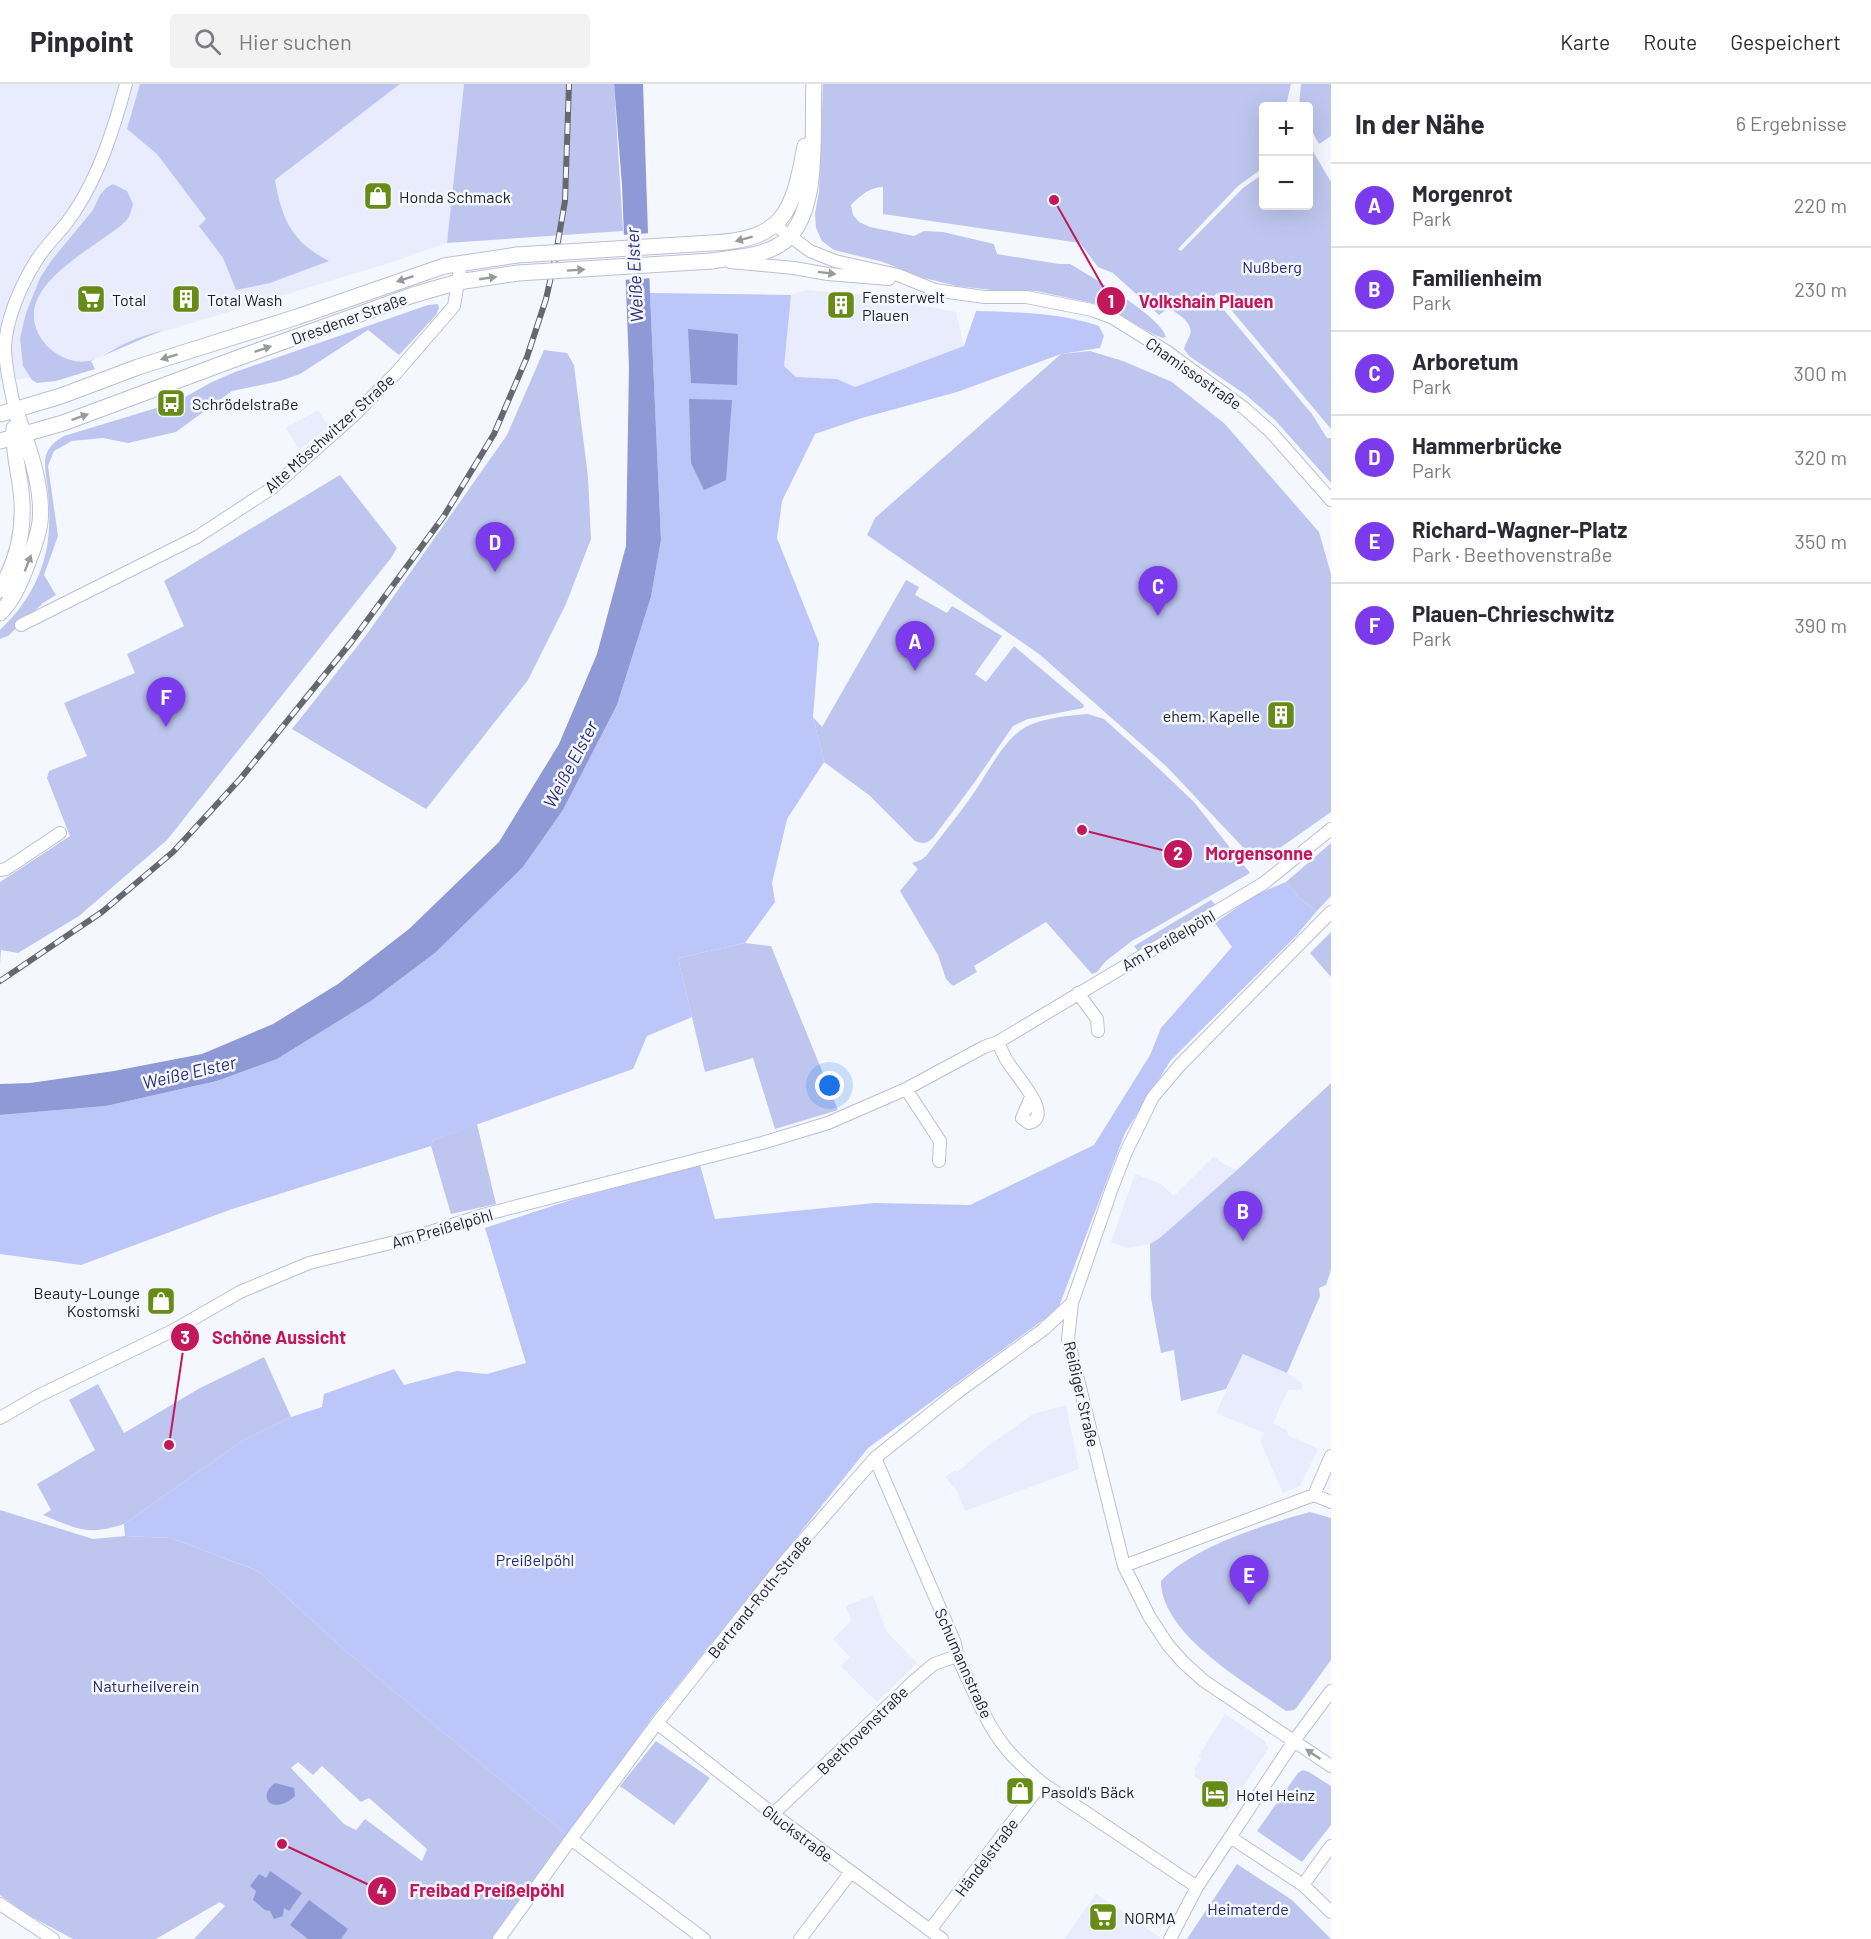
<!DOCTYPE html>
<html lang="de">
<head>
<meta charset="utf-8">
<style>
	body { margin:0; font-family:Barlow,sans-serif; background:#f2f2f3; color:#2b2b33 }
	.controls { position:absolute; right:18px; top:18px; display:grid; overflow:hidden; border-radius:6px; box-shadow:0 6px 24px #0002 }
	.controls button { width:54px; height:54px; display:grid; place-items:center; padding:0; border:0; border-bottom:2px solid #e1e1e2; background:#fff; color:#2b2b33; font:30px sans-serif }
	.you { position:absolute; left:830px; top:1002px; width:21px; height:21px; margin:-15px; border:4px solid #fff; border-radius:50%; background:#1a73e8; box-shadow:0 0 0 9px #1a73e833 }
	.badge { display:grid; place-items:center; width:39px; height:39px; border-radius:50%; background:#7c3aed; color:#fff; font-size:20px; font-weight:700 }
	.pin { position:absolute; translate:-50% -50px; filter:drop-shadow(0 2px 3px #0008) }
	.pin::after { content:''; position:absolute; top:32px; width:21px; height:18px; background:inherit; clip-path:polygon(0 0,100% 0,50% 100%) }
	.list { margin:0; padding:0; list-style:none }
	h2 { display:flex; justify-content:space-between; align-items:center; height:78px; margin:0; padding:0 24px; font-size:26px }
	h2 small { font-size:20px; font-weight:400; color:#7c7c81 }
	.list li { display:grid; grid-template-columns:39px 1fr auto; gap:18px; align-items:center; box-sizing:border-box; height:84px; padding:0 24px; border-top:2px solid #e1e1e2 }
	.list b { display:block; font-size:22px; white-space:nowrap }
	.list p { margin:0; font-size:20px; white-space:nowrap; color:#7c7c81 }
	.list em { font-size:20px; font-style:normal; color:#7c7c81 }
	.icon { flex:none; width:33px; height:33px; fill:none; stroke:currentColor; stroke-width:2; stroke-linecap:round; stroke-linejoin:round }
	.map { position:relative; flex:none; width:1331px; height:1855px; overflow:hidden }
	header { display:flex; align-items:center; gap:36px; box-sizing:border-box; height:84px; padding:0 30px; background:#fff; border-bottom:2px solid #e1e1e2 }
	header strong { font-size:28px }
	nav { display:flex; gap:33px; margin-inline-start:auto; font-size:21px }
	.search { width:420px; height:54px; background:#f2f2f3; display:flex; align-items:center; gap:15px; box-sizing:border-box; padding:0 21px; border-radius:6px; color:#7c7c81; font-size:22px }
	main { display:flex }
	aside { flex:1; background:#fff }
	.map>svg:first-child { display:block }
	.built { fill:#e9ecfc }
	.green { fill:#bec6ef; fill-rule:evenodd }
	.forest { fill:#bcc6f8 }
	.water { fill:#8f99d6 }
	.pier { fill:#f5f7ff }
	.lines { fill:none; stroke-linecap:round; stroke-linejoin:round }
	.minor-casing { stroke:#bcbfd2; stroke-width:14 }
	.major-casing { stroke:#bcbfd2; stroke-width:17 }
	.minor { stroke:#fff; stroke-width:12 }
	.major { stroke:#fff; stroke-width:15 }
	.rail-casing { stroke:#66686f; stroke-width:6 }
	.rail { stroke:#f5f7ff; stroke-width:4; stroke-dasharray:11; stroke-linecap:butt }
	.major-bridge-casing { stroke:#bcbfd2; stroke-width:17; stroke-linecap:butt }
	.major-bridge { stroke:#fff; stroke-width:15 }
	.oneway { fill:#999a9c }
	.labels { text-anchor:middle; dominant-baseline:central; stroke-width:5; stroke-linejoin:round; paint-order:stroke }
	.poi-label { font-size:16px; fill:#1c1e24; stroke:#f5f7ff; text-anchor:start }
	.park-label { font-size:16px; fill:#25266d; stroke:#f5f7ff }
	.street-label { font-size:16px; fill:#1c1e24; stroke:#f5f7ff }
	.water-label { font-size:18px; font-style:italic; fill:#2b2e75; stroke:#f5f7ff }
	.leader { fill:none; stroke:#c2185b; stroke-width:2 }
	.callout-dot { fill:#c2185b; stroke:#f5f7ff; stroke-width:2 }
	.mark-label { font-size:18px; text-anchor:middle; font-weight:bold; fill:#fff }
	.callout-label { font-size:18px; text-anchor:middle; font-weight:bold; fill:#c2185b; stroke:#f5f7ff; stroke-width:5; stroke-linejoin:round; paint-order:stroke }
</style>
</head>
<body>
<header>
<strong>Pinpoint</strong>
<div class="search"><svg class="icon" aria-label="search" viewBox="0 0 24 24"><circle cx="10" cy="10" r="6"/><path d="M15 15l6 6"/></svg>Hier suchen</div>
<nav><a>Karte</a><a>Route</a><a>Gespeichert</a></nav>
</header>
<main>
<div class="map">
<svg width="1331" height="1855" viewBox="0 0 1331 1855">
	<rect width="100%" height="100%" fill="#f5f7ff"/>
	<path class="built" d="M0 0H208L275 96 400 0H464L447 159 386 180 126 259 90 277 51 292 0 297Z
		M807 206 868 211 956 228 964 262 855 303 837 295 796 293 783 282 791 211Z
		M318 326 329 343 299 366 286 344Z
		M1214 1072 1222 1079 1237 1086 1161 1153 1150 1160 1127 1164 1111 1158 1135 1090 1161 1100 1174 1112Z
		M1243 1270 1287 1289 1302 1299V1306H1288L1273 1339 1287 1346 1288 1351 1318 1365 1300 1402 1283 1409 1260 1357 1264 1349 1216 1329Z
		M1066 1321 1079 1385 965 1427 957 1407 945 1393 955 1386 957 1388 985 1364 1033 1330Z
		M873 1511 887 1548 917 1579 877 1618 841 1582 850 1573 833 1555 851 1537 846 1522Z
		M1225 1630 1265 1657 1268 1665 1227 1726 1207 1713 1212 1705 1194 1692 1196 1688 1194 1686 1201 1674 1198 1673Z
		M1096 1810 1161 1854 1160 1855H1064Z"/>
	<path class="green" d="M140 0H400L275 96C282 136 292 158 329 177L270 199 236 206 223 174 199 142 206 135 157 70 127 45Z
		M464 0H614L623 147 447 159Z
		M823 0H1291L1286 22H1264L1263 84 1238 102 1178 165 1181 167 1243 104 1263 90 1264 122H1308L1309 64H1311L1331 98V345L1217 209 1213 213 1312 330 1327 354H1331V399L1276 337 1246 311 1189 272 1184 265C1185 260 1188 256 1190 251 1194 239 1178 230 1169 224L1159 231 1113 189 1098 183 1080 159 883 130V103C870 103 861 111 851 121L853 131 859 138 870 143 914 152 924 147 943 148 994 160 997 170 1059 180H1070C1090 192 1161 232 1166 253L1163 254 1155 251 1102 221 1036 207H1001L957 202 920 193 883 178 834 166 822 157 816 144 815 130 819 107Z
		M1301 0H1331V52L1319 60 1309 42 1308 22H1299Z
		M113 100 127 107 133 120C131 126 130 133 126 137 96 165 5 204 43 257 53 271 75 282 92 276 103 273 113 265 124 260 136 254 150 250 163 246L91 277 95 285 56 297 37 299 32 296 23 282 20 254 26 229 40 194 51 177 93 126 100 111 106 104Z
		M438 220 439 224 436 231 399 271 368 246 300 290 280 297 232 307 176 348 128 359 103 354 72 357 54 367 48 382 58 452 44 491 56 511 43 519 8 552 0 555V546C23 524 39 499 46 468 50 449 50 427 48 408 46 383 37 367 64 352L163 322 167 326 176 323V318L212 298 235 288 428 221Z
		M544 266 567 269 574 281 588 393 591 455 566 520 528 596 426 725 292 645 367 550 507 351Z
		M1090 267 1123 277 1172 298 1225 340 1319 448 1331 490V728L1267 773 1255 776 1166 682 1039 570 867 451 875 434 1061 270Z
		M340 391 397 464 391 474 167 756 79 832 18 869 1 866 0 880V798L70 752 47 694 49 687 87 672 64 619 135 589 127 570 184 542 164 497Z
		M906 496 919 503 915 511 947 529 952 522 1002 552 975 590 986 598 1014 562 1084 621 1083 624 1028 635 1013 642 974 699 933 754C926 760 923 760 915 757L869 711 824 678 813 633 822 643Z
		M1088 630 1104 635 1152 678 1194 718 1250 789 1132 857 1106 877 1097 888 1092 890 1046 838 974 882 977 888 953 902 946 895 938 871 900 807 918 785 912 779 921 776 926 772C941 752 957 733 971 713 986 692 1001 660 1021 646 1036 635 1070 631 1088 630Z
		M1331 759V812L1317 827 1300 815 1286 798Z
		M1211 816 1216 821 1138 867 1134 862Z
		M1331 848V893L1310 869Z
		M745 859 771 862 838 1026 775 1045 753 974 705 988 678 874Z
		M1331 999V1186L1326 1201 1319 1204 1320 1212 1287 1289 1243 1270 1226 1305 1181 1317 1174 1266 1161 1269 1151 1214 1150 1160 1161 1153 1237 1086Z
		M477 1040 496 1120 451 1130 431 1062 433 1056Z
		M264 1273 291 1333 242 1357 124 1440C88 1452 77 1445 43 1431L51 1426 37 1400 95 1366 69 1316 98 1300 124 1349 200 1304Z
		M0 1426 93 1455 125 1452 171 1454 258 1487 347 1568 568 1752 492 1855H194L225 1822 220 1818 156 1855H73L30 1832 0 1811ZM298 1678 313 1691 322 1682 361 1718 369 1714 427 1765 422 1777 365 1735 356 1746 344 1740 291 1684Z
		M1310 1428 1331 1434V1576L1297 1623 1294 1626 1286 1627C1247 1599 1161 1551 1161 1497 1192 1463 1266 1440 1310 1428Z
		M656 1657 710 1694 674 1741 620 1702Z
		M1303 1686 1309 1688 1331 1702V1741L1302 1778 1257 1747 1298 1689Z
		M1237 1780 1292 1816 1331 1855H1187Z"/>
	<path class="forest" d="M650 209 791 211 784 282 796 293 837 295 855 303 964 262 976 227C1018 228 1060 229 1099 242L1104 252 1100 264 1061 270 957 308 862 334 815 350 782 417 777 454 819 559 813 633 824 678 787 735 772 799 775 818 745 859 678 874 692 933 647 952 633 985 433 1056 431 1062 232 1125 81 1181 0 1170V1031L106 1022 217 997 277 975 371 917 435 869 523 783 563 726 617 621 651 513 661 456Z
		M1286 798 1300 815 1317 827 1295 853 1171 976 1125 1049 1058 1225 868 1364 653 1632 568 1752 347 1568 258 1487 171 1454 125 1452 124 1440 242 1357 291 1333 322 1323 324 1310 394 1285 404 1301 457 1287 487 1290 526 1279 485 1144 577 1114 700 1081 715 1135 875 1119 970 1121 1094 1061 1150 971 1161 944 1232 863 1215 839 1255 811Z"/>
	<path class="water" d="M614 0H643L650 209 661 456 651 513 617 621 563 726 523 783 435 869 371 917 277 975 217 997 106 1022 0 1031V1000L30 999 114 987 202 970 273 940 338 900 409 845 499 758 559 660 597 570 626 462 629 283 622 101Z
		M688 245 738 250 737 301 691 299Z
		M689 315 732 316 726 396 704 406 691 379Z
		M275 1699 294 1704 295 1712C274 1732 255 1714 275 1699Z
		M270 1787 302 1809 289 1827 284 1824 283 1832 274 1835 270 1827 265 1826 253 1816 256 1807 250 1802 259 1790 266 1794Z
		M309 1816 348 1845 341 1855H308L290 1841Z"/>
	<path class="pier" d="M651 149 652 194 622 196 621 151Z"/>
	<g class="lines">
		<g class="minor-casing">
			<path id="minor" d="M775 141 810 167 835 177 898 191 935 206 984 213H1026L1092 226 1113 234 1166 267 1244 324 1270 347 1331 416
				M730 178 794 184 828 190 889 195
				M15 326C11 306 5 284 5 263 6 235 21 201 36 177 47 159 64 145 75 127 100 89 114 44 126 0
				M21 541 197 453 272 404 352 333 396 289 454 222 461 179
				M0 786 6 785 60 749
				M1331 828 1180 981 1153 1013 1126 1068 1112 1104 1072 1219 1068 1255 1124 1482 1149 1532 1168 1561 1183 1578 1204 1597 1331 1682
				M1078 909 1097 935 1098 947
				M998 958C1001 965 1004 973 1009 980 1015 990 1055 1033 1029 1039L1022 1034 1031 1013
				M906 1005 940 1057 939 1077
				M0 1334 38 1312 174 1246 240 1208 309 1179 415 1153 483 1131 762 1059 828 1039 906 1005 984 963 998 958 1264 799 1331 745
				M875 1374 955 1559 957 1572C972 1602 984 1637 1005 1663 1016 1677 1029 1688 1042 1699L1197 1803
				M1314 1411 1331 1372
				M1124 1482 1314 1411 1331 1418
				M657 1639 773 1730 942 1855
				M773 1730 915 1596 934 1580 957 1572
				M1230 1753 1303 1801 1331 1828
				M571 1755 704 1855
				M1303 1801 1331 1762
				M0 1820 53 1855
				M930 1846 1042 1699
				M499 1855 571 1755 657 1639 787 1475 875 1374 955 1310 1044 1245 1072 1219
				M800 1855 851 1788
				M1170 1855 1197 1803 1219 1770 1294 1657 1331 1607"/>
		</g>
		<g class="major-casing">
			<path id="major" d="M711 159C784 156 793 128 805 62
				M712 177C734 173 760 173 779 161 823 135 811 44 814 0
				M0 330 61 312 138 283 297 233 444 182 517 171
				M0 357 63 339 246 271 413 211 458 198 518 189
				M0 506C20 473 26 437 20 399 17 380 13 364 14 344
				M0 529C12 517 19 502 25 486 31 470 38 455 40 438 44 404 27 357 15 326"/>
		</g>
		<use href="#minor" class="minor"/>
		<use href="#major" class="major"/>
		<g class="rail-casing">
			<path id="rail" d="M0 897 102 828 173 768 241 694 352 557 444 432 494 350 527 273 546 215 555 175 565 117 569 0"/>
		</g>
		<use href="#rail" class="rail"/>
		<g class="major-bridge-casing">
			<path id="major-bridge" d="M517 171 711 159
				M518 189 712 177"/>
		</g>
		<use href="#major-bridge" class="major-bridge"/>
	</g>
	<defs><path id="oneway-solid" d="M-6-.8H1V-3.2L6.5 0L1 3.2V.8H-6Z" transform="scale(1.5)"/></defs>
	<g class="oneway">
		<use href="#oneway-solid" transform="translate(744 155) rotate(165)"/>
		<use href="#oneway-solid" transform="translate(576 186) rotate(-4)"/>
		<use href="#oneway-solid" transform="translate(827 189) rotate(7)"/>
		<use href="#oneway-solid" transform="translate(488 194) rotate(-8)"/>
		<use href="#oneway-solid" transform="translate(405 195) rotate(162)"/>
		<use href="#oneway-solid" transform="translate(263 265) rotate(-19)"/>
		<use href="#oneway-solid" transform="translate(169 273) rotate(163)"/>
		<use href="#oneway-solid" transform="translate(80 333) rotate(-20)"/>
		<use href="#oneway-solid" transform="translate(28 479) rotate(-69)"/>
		<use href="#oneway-solid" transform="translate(1313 1670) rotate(-146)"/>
	</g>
	<defs>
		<g id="shop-square" transform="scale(1.5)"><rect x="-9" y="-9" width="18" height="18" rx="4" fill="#678c15" stroke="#f5f7ff"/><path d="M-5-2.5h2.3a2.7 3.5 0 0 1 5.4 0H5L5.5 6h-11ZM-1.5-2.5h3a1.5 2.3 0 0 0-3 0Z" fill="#fff"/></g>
		<g id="supermarket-square" transform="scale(1.5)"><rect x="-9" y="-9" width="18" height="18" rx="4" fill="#678c15" stroke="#f5f7ff"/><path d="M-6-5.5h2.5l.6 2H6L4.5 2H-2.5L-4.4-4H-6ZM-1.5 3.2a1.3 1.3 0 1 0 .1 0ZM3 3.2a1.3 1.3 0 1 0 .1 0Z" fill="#fff"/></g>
		<g id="building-square" transform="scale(1.5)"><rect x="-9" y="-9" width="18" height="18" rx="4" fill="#678c15" stroke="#f5f7ff"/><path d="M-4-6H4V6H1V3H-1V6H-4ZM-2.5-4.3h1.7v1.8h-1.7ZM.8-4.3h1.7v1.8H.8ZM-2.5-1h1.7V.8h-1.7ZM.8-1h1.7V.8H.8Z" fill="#fff"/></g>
		<g id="bus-square" transform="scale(1.5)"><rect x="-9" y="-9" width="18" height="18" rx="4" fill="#678c15" stroke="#f5f7ff"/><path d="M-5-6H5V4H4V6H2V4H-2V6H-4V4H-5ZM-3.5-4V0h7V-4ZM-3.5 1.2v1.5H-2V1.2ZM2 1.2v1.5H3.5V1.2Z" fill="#fff"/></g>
		<g id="hotel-square" transform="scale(1.5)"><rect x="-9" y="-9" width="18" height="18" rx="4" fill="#678c15" stroke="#f5f7ff"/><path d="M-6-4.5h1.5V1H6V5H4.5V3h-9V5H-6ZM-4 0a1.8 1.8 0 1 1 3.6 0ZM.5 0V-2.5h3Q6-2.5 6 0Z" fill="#fff"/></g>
	</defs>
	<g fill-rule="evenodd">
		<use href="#shop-square" x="378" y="112"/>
		<use href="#supermarket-square" x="91" y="215"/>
		<use href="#building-square" x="186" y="215"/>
		<use href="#building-square" x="841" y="221"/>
		<use href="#bus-square" x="171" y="319"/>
		<use href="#building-square" x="1281" y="631"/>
		<use href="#shop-square" x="161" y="1217"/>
		<use href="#shop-square" x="1020" y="1707"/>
		<use href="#hotel-square" x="1215" y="1710"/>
		<use href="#supermarket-square" x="1103" y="1833"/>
	</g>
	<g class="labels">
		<g class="poi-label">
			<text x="399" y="112">Honda Schmack</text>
			<text x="862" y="212">Fensterwelt<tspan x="862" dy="18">Plauen</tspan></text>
			<text x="112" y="215">Total</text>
			<text x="207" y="215">Total Wash</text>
			<text x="192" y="319">Schrödelstraße</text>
			<text x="1260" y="631" text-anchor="end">ehem. Kapelle</text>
			<text x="140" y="1208" text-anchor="end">Beauty-Lounge<tspan x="140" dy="18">Kostomski</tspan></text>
			<text x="1041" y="1707">Pasold's Bäck</text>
			<text x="1236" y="1710">Hotel Heinz</text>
			<text x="1124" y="1833">NORMA</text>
		</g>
		<g class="park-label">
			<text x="1272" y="182">Nußberg</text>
			<text x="535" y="1475">Preißelpöhl</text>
			<text x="146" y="1601">Naturheilverein</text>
			<text x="1248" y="1824">Heimaterde</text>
		</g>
		<g class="street-label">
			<text transform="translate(349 234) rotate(-20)">Dresdener Straße</text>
			<text transform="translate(1194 289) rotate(35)">Chamissostraße</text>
			<text transform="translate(329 349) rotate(-42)">Alte Möschwitzer Straße</text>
			<text transform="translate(1168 856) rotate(-30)">Am Preißelpöhl</text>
			<text transform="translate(442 1144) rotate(-16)">Am Preißelpöhl</text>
			<text transform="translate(1082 1310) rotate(77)">Reißiger Straße</text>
			<text transform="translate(759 1512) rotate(-51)">Bertrand-Roth-Straße</text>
			<text transform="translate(964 1579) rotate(66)">Schumannstraße</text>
			<text transform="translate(862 1646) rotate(-44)">Beethovenstraße</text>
			<text transform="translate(798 1749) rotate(37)">Gluckstraße</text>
			<text transform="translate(986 1773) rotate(-53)">Händelstraße</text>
		</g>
		<g class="water-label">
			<text transform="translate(634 191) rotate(-93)">Weiße Elster</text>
			<text transform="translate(570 680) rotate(-62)">Weiße Elster</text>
			<text transform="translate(189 988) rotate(-13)">Weiße Elster</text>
		</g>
	</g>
	<path class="leader" d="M1054 116L1111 217M1082 746L1178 770M169 1361L185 1253M282 1760L382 1807"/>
	<g class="callout-dot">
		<circle cx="1054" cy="116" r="6"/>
		<circle cx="1082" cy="746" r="6"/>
		<circle cx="169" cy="1361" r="6"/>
		<circle cx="282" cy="1760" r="6"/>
		<circle cx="1111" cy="217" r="15"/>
		<circle cx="1178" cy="770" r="15"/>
		<circle cx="185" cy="1253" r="15"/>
		<circle cx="382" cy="1807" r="15"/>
	</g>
	<g class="mark-label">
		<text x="1111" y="224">1</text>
		<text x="1178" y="776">2</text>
		<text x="185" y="1260">3</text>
		<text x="382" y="1813">4</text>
	</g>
	<g class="callout-label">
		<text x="1206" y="224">Volkshain Plauen</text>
		<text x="1259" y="776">Morgensonne</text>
		<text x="279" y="1260">Schöne Aussicht</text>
		<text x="487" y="1813">Freibad Preißelpöhl</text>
	</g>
</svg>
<div class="controls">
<button>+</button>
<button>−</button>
</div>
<div class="you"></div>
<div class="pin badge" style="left:915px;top:587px">A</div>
<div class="pin badge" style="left:1243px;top:1157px">B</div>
<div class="pin badge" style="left:1158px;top:532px">C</div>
<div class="pin badge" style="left:495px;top:488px">D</div>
<div class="pin badge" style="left:1249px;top:1521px">E</div>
<div class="pin badge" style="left:166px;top:643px">F</div>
</div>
<aside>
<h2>In der Nähe<small>6 Ergebnisse</small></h2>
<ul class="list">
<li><span class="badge">A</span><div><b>Morgenrot</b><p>Park</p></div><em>220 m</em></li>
<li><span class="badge">B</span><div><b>Familienheim</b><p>Park</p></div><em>230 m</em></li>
<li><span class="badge">C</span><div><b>Arboretum</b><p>Park</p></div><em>300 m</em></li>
<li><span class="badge">D</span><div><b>Hammerbrücke</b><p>Park</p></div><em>320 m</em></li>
<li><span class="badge">E</span><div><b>Richard-Wagner-Platz</b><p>Park · Beethovenstraße</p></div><em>350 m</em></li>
<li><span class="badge">F</span><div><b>Plauen-Chrieschwitz</b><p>Park</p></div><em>390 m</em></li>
</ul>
</aside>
</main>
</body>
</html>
